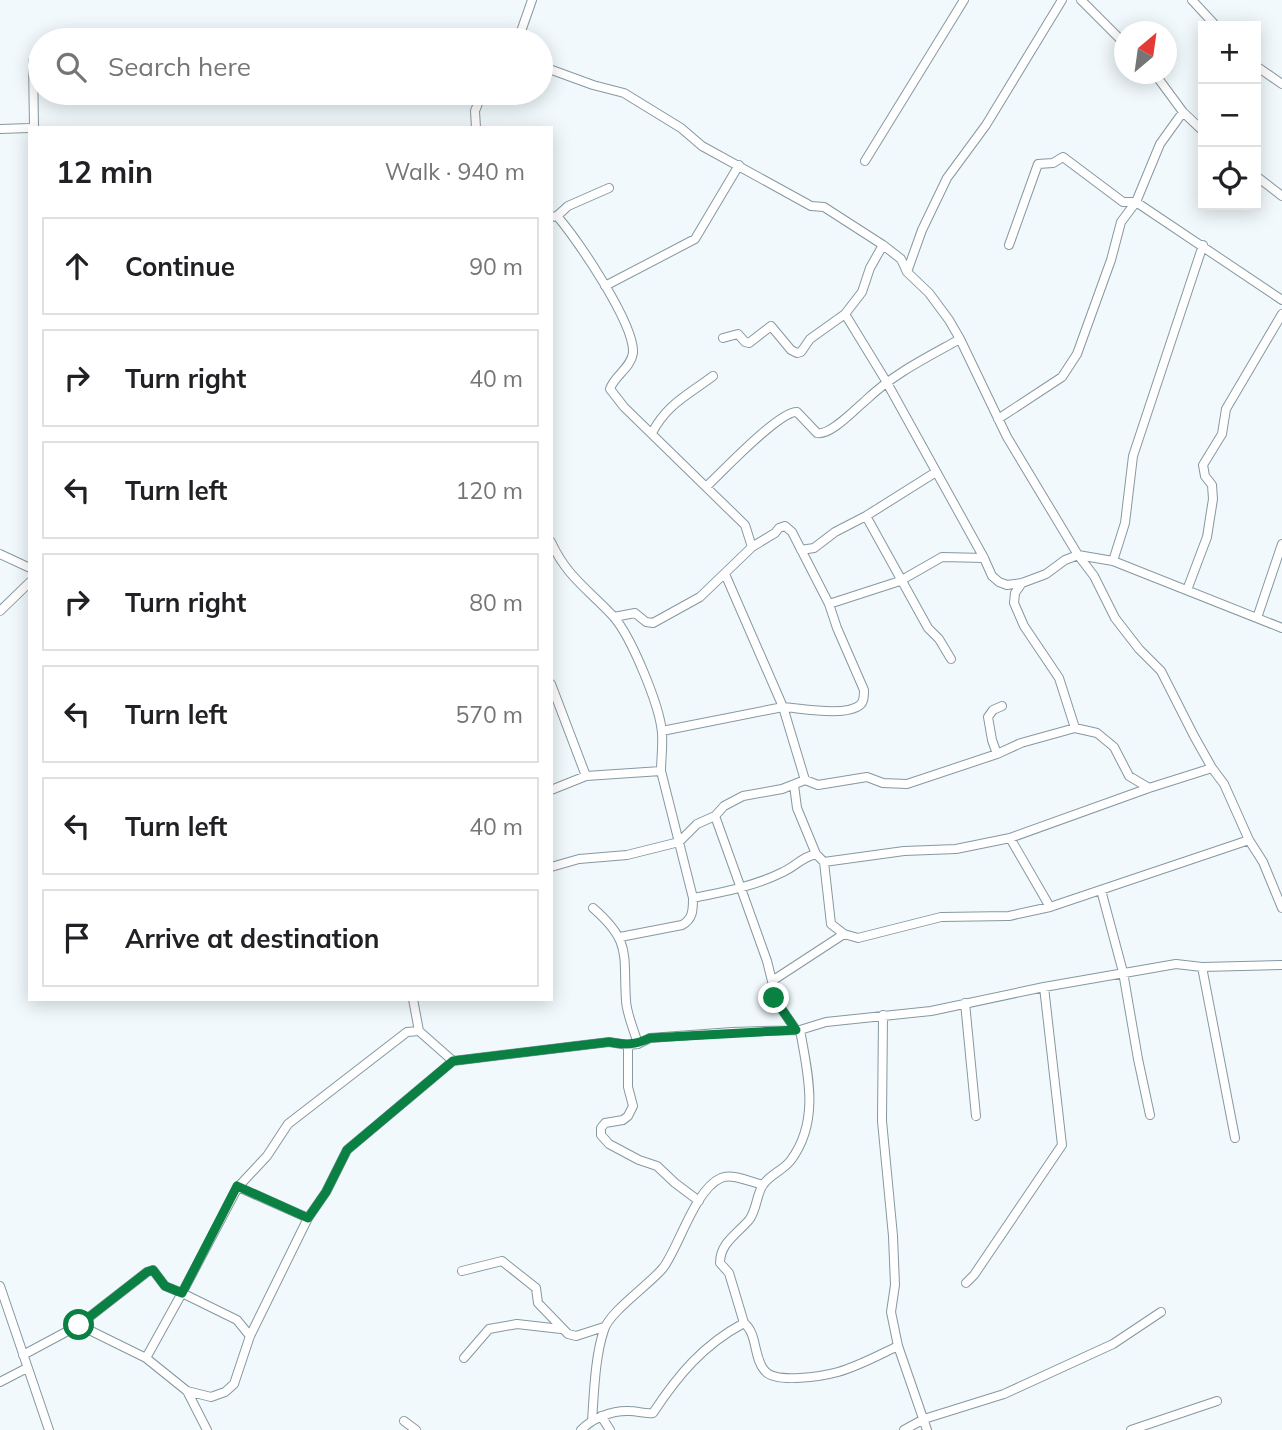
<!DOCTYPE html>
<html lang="en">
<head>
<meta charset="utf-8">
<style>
	body { margin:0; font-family:Mulish,sans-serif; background:#f2f2f2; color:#202124 }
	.controls { position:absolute; right:21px; top:21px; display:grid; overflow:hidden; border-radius:0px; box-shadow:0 4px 18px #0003 }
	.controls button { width:63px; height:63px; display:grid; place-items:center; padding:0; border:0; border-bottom:2px solid #e0e0e0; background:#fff; color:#202124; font:35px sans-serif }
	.compass { position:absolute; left:1114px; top:21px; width:63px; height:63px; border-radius:50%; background:#fff; box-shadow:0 4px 18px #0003; rotate:29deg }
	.stop { position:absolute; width:21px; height:21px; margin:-16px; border:5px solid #0b8043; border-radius:50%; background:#fff }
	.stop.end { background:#0b8043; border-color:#fff; box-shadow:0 2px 7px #0008 }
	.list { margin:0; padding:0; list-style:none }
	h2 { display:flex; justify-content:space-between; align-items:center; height:91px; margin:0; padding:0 28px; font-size:30px }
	h2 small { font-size:23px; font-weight:400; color:#757577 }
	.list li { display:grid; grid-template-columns:46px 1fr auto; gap:21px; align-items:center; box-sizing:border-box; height:98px; margin:0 14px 14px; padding:0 14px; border:2px solid #e0e0e0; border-radius:0px }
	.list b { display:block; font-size:26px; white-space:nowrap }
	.list em { font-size:23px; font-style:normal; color:#757577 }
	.icon { flex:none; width:38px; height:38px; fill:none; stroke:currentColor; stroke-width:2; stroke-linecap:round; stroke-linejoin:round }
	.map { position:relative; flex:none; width:1282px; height:1430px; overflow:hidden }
	.search { position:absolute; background:#fff; box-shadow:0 4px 18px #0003; left:28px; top:28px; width:525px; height:77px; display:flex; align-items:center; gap:18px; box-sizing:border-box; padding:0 24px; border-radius:38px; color:#757577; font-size:26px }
	.panel { position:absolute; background:#fff; box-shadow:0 4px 18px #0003; left:28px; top:126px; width:525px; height:875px; border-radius:0px }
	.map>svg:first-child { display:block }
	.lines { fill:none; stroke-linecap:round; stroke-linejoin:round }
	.street-casing { stroke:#8698a1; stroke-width:10 }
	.street { stroke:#fff; stroke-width:8 }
	.route { stroke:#0b8043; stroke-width:9 }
</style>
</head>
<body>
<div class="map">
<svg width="1282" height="1430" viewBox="0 0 1282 1430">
	<rect width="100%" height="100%" fill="#f1f9fd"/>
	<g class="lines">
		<g class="street-casing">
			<path id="street" d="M1081 0 1124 43
				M1192 0 1216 26
				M518 40 532 0
				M33 61 34 128
				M541 66 593 85 624 93 681 128 702 146 811 206 824 207 883 245
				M1256 66 1282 84
				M1155 74 1183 112 1203 131
				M476 128 475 111 482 93
				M0 129 30 128
				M865 161 964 0
				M1256 176 1282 196
				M557 216 568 206 609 188
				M551 217 557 216C577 239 635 324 633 353 631 368 614 376 610 389L624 407 706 487
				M1009 245 1038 164 1053 163 1063 157 1123 202H1136L1282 300
				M907 272 922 230 947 178 986 125 1062 0
				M605 286 695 239 739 165
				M723 338 738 334 745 342 749 343 771 326 791 350 797 353 801 352 810 339 845 314
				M960 339 949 320 929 293 907 272 901 259 883 245 870 268 862 292 845 314 886 381 984 558 992 576 999 582 1007 585 1022 583 1046 574 1065 560 1078 555 1113 561 1282 628
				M998 419 1062 377 1077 354 1111 260 1121 222 1136 202 1160 144 1183 112
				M652 433C667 404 688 395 713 376
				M866 516 936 472
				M551 542C567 577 588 589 613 616 631 636 660 706 662 733 663 746 661 759 661 771
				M752 547 745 525 706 487C722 472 779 411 797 412L817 433C830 436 854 410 865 401 893 374 926 358 960 339L1007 437 1078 555 1094 576 1115 618 1139 649 1161 671 1194 736 1212 768 1224 784 1249 840 1263 862 1282 908
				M801 550 814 548 835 532 866 516 928 628 939 639 951 659
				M0 554 30 568
				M1113 561 1125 523 1133 456 1203 245
				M725 574 783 707C800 708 846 717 860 705 864 702 864 695 864 690L837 628 829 604 900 581 942 557 984 558
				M1022 583 1015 593 1014 603 1024 626 1059 678 1075 728
				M1187 590 1207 537 1213 499 1212 485 1205 476 1203 465 1222 434 1226 409 1282 314
				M0 611 30 582
				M614 617 635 613 646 622 653 623 700 597 752 547 775 533 779 528 785 526 792 532 829 604
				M1257 618 1282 544
				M551 684 586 776 551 790
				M662 731 783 707 805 780
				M997 754 992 740 988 717 993 710 1002 706
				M586 776 661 771 693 898C693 910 693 919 682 925L620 937
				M794 785 797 808 816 854
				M715 816 724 806 743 796 782 789 805 780 818 785 867 777 883 783 907 784 997 754 1021 743 1075 728 1097 733 1114 747 1129 776 1149 788
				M1010 838 1050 907
				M824 862 831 924 844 934 858 938 941 917 1009 916 1050 907 1249 840
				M551 867 579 859 627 855 679 842 697 824 715 816 767 961 772 981 774 998 796 1030
				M1101 890 1123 972 1138 1059 1150 1115
				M693 898C724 892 755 886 783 872 796 866 802 857 816 854L824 862 904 851 956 849 1010 838 1149 788 1212 768
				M1202 967 1235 1138
				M772 981 844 934
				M413 999 419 1031
				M965 1003 976 1116
				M883 1015 882 1121 893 1236 895 1285 891 1312 898 1346 927 1430
				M638 1044 650 1038 732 1032 800 1030 826 1022 931 1011 1044 987 1176 964 1202 967 1282 965
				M628 1045V1087L633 1106 628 1116 623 1120 605 1123 601 1128V1135L609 1144 639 1160 657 1166 675 1183 699 1201
				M238 1187 308 1218 326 1192 347 1150 453 1061
				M462 1271 502 1261 536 1288 538 1303 568 1334 576 1336 604 1327
				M966 1283 974 1275 1062 1145 1044 987
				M0 1286 49 1430
				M744 1323C758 1334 753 1358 765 1371 776 1384 823 1376 838 1372 859 1366 879 1355 898 1346
				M79 1325 146 1358
				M250 1336 237 1320 182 1293 146 1358 187 1391 211 1397 225 1392 234 1384 250 1336 308 1218
				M23 1355 79 1325 147 1272 153 1270 165 1286 182 1293 238 1187 267 1156 288 1124 407 1032 419 1031 453 1061 609 1042 628 1045 638 1044C634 1030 627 1015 626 1001 623 954 632 942 593 908
				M464 1358 489 1329 517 1324 561 1329
				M0 1382 27 1368
				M187 1391 207 1430
				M601 1416 610 1430
				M404 1421 416 1430
				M592 1421C594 1393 595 1356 604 1330 609 1312 650 1284 663 1268 679 1247 695 1189 721 1178 732 1173 751 1182 763 1185
				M581 1430C593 1418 612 1410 630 1411 638 1411 644 1414 653 1413 678 1375 703 1345 744 1323L729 1273 720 1263C720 1243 737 1234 749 1220 757 1210 756 1195 763 1185 769 1175 784 1170 791 1160 820 1121 808 1074 800 1030
				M904 1430 924 1419 1004 1394 1113 1344 1161 1312
				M1131 1430 1217 1401"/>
		</g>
		<use href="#street" class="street"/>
	</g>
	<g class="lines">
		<path class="route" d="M79 1325 147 1272 153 1270 165 1286 182 1293 237 1186 308 1218 326 1192 347 1150 453 1061 609 1042C625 1045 635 1045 650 1038L796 1030 774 998"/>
	</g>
</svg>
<div class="controls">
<button>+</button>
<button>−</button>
<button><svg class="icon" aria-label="locate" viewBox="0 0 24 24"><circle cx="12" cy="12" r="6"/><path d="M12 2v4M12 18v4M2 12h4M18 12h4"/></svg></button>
</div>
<svg class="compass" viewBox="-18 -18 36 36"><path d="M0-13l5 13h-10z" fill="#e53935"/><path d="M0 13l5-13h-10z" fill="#757577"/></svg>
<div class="stop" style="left:79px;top:1325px"></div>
<div class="stop end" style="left:774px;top:998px"></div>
<div class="search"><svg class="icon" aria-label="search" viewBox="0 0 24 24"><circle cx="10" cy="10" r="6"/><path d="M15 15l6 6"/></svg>Search here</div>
<section class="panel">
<h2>12 min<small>Walk · 940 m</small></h2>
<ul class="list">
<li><svg class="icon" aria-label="ahead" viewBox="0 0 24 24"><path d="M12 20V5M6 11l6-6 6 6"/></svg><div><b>Continue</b></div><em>90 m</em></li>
<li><svg class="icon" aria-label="right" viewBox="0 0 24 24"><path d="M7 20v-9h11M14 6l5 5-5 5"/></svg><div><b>Turn right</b></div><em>40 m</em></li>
<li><svg class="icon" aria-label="left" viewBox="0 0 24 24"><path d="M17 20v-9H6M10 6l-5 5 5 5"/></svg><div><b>Turn left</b></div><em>120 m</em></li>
<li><svg class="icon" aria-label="right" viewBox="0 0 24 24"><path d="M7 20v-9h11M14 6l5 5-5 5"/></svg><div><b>Turn right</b></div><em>80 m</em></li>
<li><svg class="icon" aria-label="left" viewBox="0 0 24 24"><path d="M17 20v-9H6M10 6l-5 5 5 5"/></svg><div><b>Turn left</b></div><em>570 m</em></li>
<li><svg class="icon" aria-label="left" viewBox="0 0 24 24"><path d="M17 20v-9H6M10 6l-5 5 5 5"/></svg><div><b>Turn left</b></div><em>40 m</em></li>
<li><svg class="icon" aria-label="arrive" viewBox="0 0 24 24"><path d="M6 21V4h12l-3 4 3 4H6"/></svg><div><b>Arrive at destination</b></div></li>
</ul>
</section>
</div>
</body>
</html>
